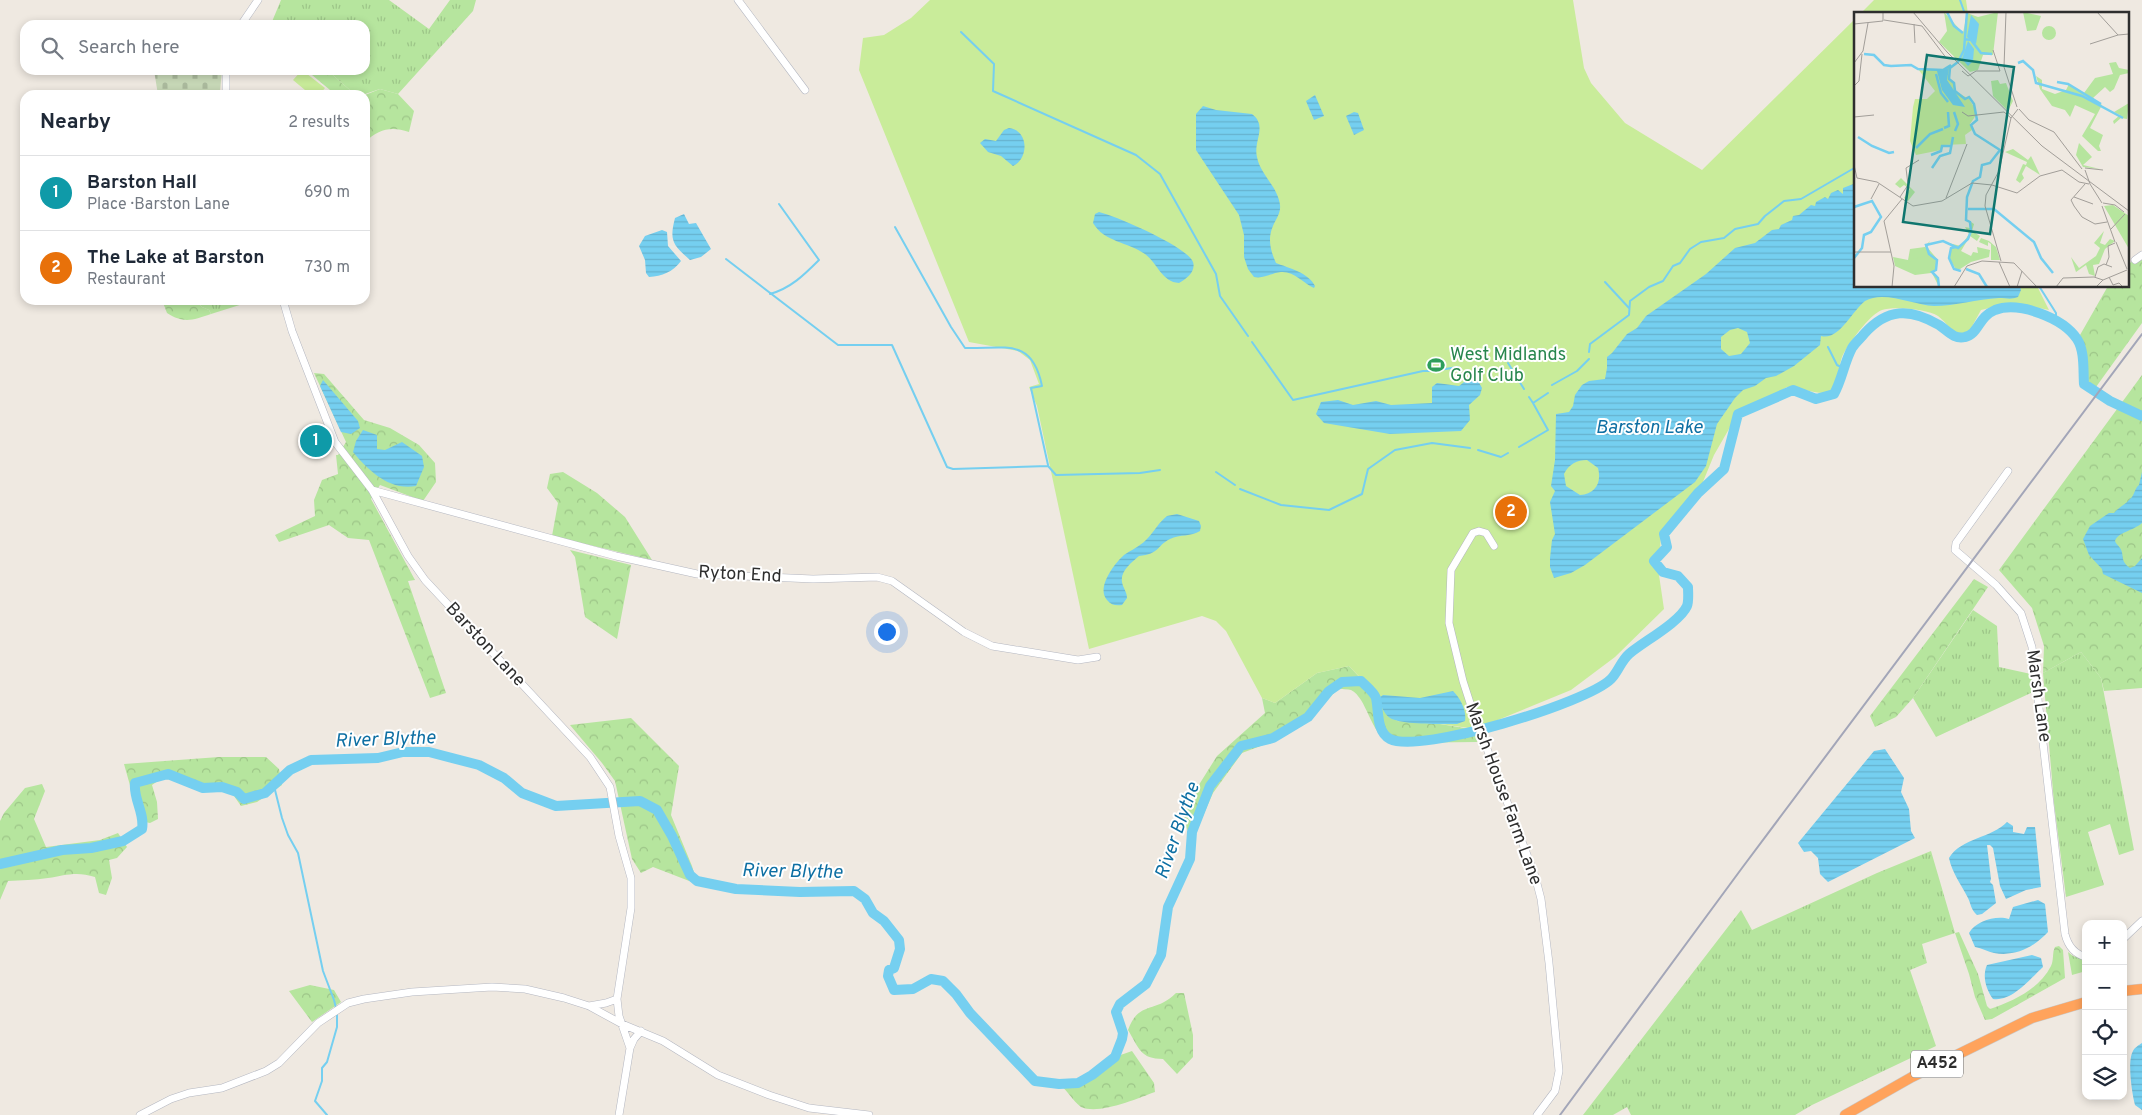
<!DOCTYPE html>
<html lang="en">
<head>
<meta charset="utf-8">
<style>
	body { margin:0; font-family:Overpass,sans-serif; background:#f6f6f7; color:#1f2937 }
	.controls { position:absolute; right:15px; bottom:15px; display:grid; overflow:hidden; border-radius:10px; box-shadow:0 2px 8px #0003 }
	.controls button { width:45px; height:45px; display:grid; place-items:center; padding:0; border:0; border-bottom:1px solid #e0e1e3; background:#fff; color:#1f2937; font:25px sans-serif }
	.you { position:absolute; left:886px; top:631px; width:18px; height:18px; margin:-12px; border:4px solid #fff; border-radius:50%; background:#1a73e8; box-shadow:0 0 0 8px #1a73e833 }
	.badge { display:grid; place-items:center; width:32px; height:32px; border-radius:50%; background:#0b8043; color:#fff; font-size:16px; font-weight:700 }
	.pin { position:absolute; translate:-50% -50%; border:2px solid #fff; box-shadow:0 1px 5px #0006 }
	.list { margin:0; padding:0; list-style:none }
	h2 { display:flex; justify-content:space-between; align-items:center; height:65px; margin:0; padding:0 20px; font-size:21px }
	h2 small { font-size:16px; font-weight:400; color:#747a83 }
	.list li { display:grid; grid-template-columns:32px 1fr auto; gap:15px; align-items:center; box-sizing:border-box; height:75px; padding:0 20px; border-top:1px solid #e0e1e3 }
	.list b { display:block; font-size:19px; white-space:nowrap }
	.list p { margin:0; font-size:16px; white-space:nowrap; color:#747a83 }
	.list em { font-size:16px; font-style:normal; color:#747a83 }
	.icon { flex:none; width:28px; height:28px; fill:none; stroke:currentColor; stroke-width:2; stroke-linecap:round; stroke-linejoin:round }
	.map { position:relative; flex:none; width:2142px; height:1115px; overflow:hidden }
	.search { position:absolute; background:#fff; box-shadow:0 2px 8px #0003; left:20px; top:20px; width:350px; height:55px; display:flex; align-items:center; gap:12px; box-sizing:border-box; padding:0 18px; border-radius:15px; color:#747a83; font-size:19px }
	.panel { position:absolute; background:#fff; box-shadow:0 2px 8px #0003; left:20px; top:90px; width:350px; height:215px; border-radius:15px }
	.map>svg:first-child { display:block }
	.grass { fill:url(#grass-tufts) }
	.forest { fill:url(#forest-crowns) }
	.cemetery { fill:url(#cemetery-stones) }
	.pitch { fill:#c9ec9a }
	.water { fill:url(#water-rules); fill-rule:evenodd }
	.lines { fill:none; stroke-linecap:round; stroke-linejoin:round }
	.stream { stroke:#75cff0; stroke-width:2 }
	.river { stroke:#75cff0; stroke-width:10 }
	.minor-casing { stroke:#b4b7c1; stroke-width:8 }
	.highway-casing { stroke:#c9c9c9; stroke-width:11 }
	.minor { stroke:#fff; stroke-width:7 }
	.highway { stroke:#ffa35c; stroke-width:10 }
	.rail { stroke:#a3a6b8; stroke-width:2 }
	.labels { text-anchor:middle; dominant-baseline:central; stroke-width:4; stroke-linejoin:round; paint-order:stroke }
	.shield { fill:#fff; stroke:#6d6d6d; stroke-width:1 }
	.shield-label { font-size:16px; font-weight:bold; fill:#2e2e2e }
	.leisure-label { font-size:18px; fill:#27864d; stroke:#fff; text-anchor:start }
	.street-label { font-size:18px; fill:#2e2e2e; stroke:#fff }
	.water-label { font-size:19px; font-style:italic; fill:#0d6fa3; stroke:#fff }
	.inset-river { fill:none; stroke:#75cff0; stroke-width:2.5 }
	.inset-road { fill:none; stroke:#a29e99; stroke-width:1 }
	.view { fill:#0f766e; fill-opacity:0.15; stroke:#0f766e; stroke-width:2.5 }
	.inset-edge { fill:none; stroke:#2e2e2e; stroke-width:2.5 }
</style>
</head>
<body>
<div class="map">
<svg width="2142" height="1115" viewBox="0 0 2142 1115">
	<defs>
		<pattern id="grass-tufts" width="24" height="20" patternUnits="userSpaceOnUse" patternTransform="scale(1.25)"><rect width="24" height="20" fill="#b6e59e"/><path d="M3 7l-1-3M5 7V3M7 7l1-3M15 17l-1-3M17 17v-4M19 17l1-3" fill="none" stroke="#9dc588"/></pattern>
		<pattern id="forest-crowns" width="20" height="18" patternUnits="userSpaceOnUse" patternTransform="scale(1.25)"><rect width="20" height="18" fill="#b6e59e"/><path d="M2 6a3 3 0 1 1 6 0M12 15a3 3 0 1 1 6 0" fill="none" stroke="#9dc588"/></pattern>
		<pattern id="cemetery-stones" width="16" height="16" patternUnits="userSpaceOnUse" patternTransform="scale(1.25)"><rect width="16" height="16" fill="#c8d9b8"/><path d="M2 7V4a2 2 0 0 1 4 0v3zM10 15v-3a2 2 0 0 1 4 0v3z" fill="#acbb9e"/></pattern>
		<pattern id="water-rules" width="6" height="5" patternUnits="userSpaceOnUse" patternTransform="scale(1.25)"><rect width="6" height="5" fill="#75cff0"/><path d="M0 2.5h6" fill="none" stroke="#66b2ce"/></pattern>
	</defs>
	<rect width="100%" height="100%" fill="#efe9e1"/>
	<path class="grass" d="M281 0H389L429 29 450 0H476L473 11 398 94 380 89 362 95 351 91 327 70H365V25L271 24Z
		M195 300H245L246 303 211 314 209 310 202 307Z
		M1973 610 1997 626 1999 667 2031 674 2033 692 1936 737 1913 698Z
		M2081 652 2101 678 2134 850 2119 855 2110 824 2088 832 2104 885 2066 897 2054 803 2043 673Z
		M1931 851 1955 933 1922 944 1927 963 1910 970 1936 1046 1812 1105 1795 1115H1631L1627 1107 1613 1115H1583L1741 910 1752 930 1877 873Z
		M2068 952 2073 956 2086 960V971L2072 975Z"/>
	<path class="forest" d="M306 70H327L351 91 362 95H336Z
		M380 89 398 94 414 111 409 132C391 126 379 129 365 142V95Z
		M2142 256V323L2096 387 2087 381 2086 356 2080 335 2108 286H2128V264Z
		M162 300H195L202 307 209 310 211 314C193 320 184 324 167 313Z
		M314 373 324 374 364 420 390 428 419 445 435 463 436 482 423 501 380 485 371 499 415 580 408 581 446 693 430 698 369 540 348 538 329 525 279 542 275 535 315 516 314 500 322 480 338 474 336 455H338L346 442Z
		M2142 375V688L2104 691 2101 678 2081 652 2043 673 2044 646 2032 608 1999 570Z
		M563 472 597 493 625 517 652 560 552 536 558 503 547 488 550 474Z
		M570 550 631 565 617 639 585 617 575 557Z
		M1974 579 1988 587 1913 698 1896 717 1875 727 1870 716Z
		M1349 666 1379 698 1381 706 1397 721 1440 724 1476 730 1477 742 1389 743C1370 732 1367 698 1351 690 1348 689 1343 689 1339 689L1327 699 1319 710 1279 739 1242 753 1213 793 1196 832 1194 835 1188 831 1182 819 1185 807 1217 756 1265 713 1262 698 1275 703 1317 673Z
		M631 718 679 766 671 815 692 866 697 884 653 867 641 873 632 859 615 781 602 763 570 725Z
		M219 757H266L279 769 282 785 257 802 241 806 227 786 214 784 203 788 168 774 152 785 157 802 158 819 150 823 140 821 124 764Z
		M42 784 45 791 34 819 46 847 100 840 118 833 127 847 117 858 109 860 112 878 106 895 99 893 95 877C77 871 66 875 48 878 35 880 21 880 8 881L0 900V821L4 813 25 788Z
		M1959 932 1978 974 1987 1006 1990 1009C2014 1001 2039 989 2051 966 2054 960 2052 953 2055 947L2059 946 2063 950 2065 978 1992 1019 1985 1020 1975 997 1969 974 1955 933Z
		M310 985 334 990 341 1002 312 1022 289 991Z
		M1176 993H1184L1193 1035V1057L1177 1074 1163 1059C1140 1059 1139 1048 1128 1030 1139 1000 1155 1014 1176 993Z
		M1132 1051 1154 1083 1155 1092C1136 1099 1099 1115 1081 1107 1072 1100 1068 1091 1059 1084L1078 1083 1115 1057Z"/>
	<path class="cemetery" d="M154 70H222L220 91 208 95H158Z"/>
	<path class="pitch" d="M930 0H1573L1584 68 1591 83 1625 123 1702 170 1856 18V286H2037L2049 310C2025 305 2005 303 1981 310L1969 332C1953 338 1949 324 1938 316 1928 309 1893 306 1882 310 1870 314 1847 345 1842 357 1839 365 1837 388 1829 392 1821 396 1797 387 1787 387L1737 415 1714 455 1698 494 1661 532 1659 575 1664 609 1615 657 1571 690 1476 729 1440 724 1397 721 1390 718 1381 706 1379 697 1349 666 1317 673 1275 703 1262 698 1226 631 1216 621 1202 616 1089 649 1037 406 1029 387 1039 384 1030 360 1018 351 969 342 859 70 863 38 884 35 911 18Z
		M1874 0H1966L1968 14H1860Z
		M302 70 325 88 319 95H311L293 80Z"/>
	<path class="water" d="M1315 95 1324 116 1314 120 1306 101Z
		M1203 106 1216 110 1252 114C1268 126 1253 141 1257 157 1260 174 1278 187 1280 205 1281 213 1276 219 1273 226 1267 239 1271 252 1276 263 1289 268 1309 273 1315 286L1314 288C1303 283 1294 271 1281 272 1271 273 1264 279 1254 277L1248 269 1244 257V235L1239 215 1196 150V114Z
		M1354 112 1358 113 1364 130 1354 135 1346 116Z
		M1009 128C1029 130 1029 159 1013 166L1001 156 988 152 980 143 985 139 996 141 1004 130Z
		M1856 183V286H2020L2021 290 2018 297C2011 300 2006 298 1999 298 1977 299 1955 306 1934 306 1913 305 1884 290 1865 301 1852 311 1839 341 1821 336L1820 345 1794 366 1776 376 1766 378 1755 386 1743 390 1735 398 1717 424 1706 466 1695 482 1585 565 1571 573 1554 578 1550 567V558L1552 540 1555 534 1550 502 1555 491 1551 486 1555 460 1556 414 1569 412 1573 406 1575 395 1582 385 1589 381 1605 379 1607 368V357L1612 353 1627 334 1637 328 1646 316 1706 274 1735 248 1755 243 1772 230 1779 229 1781 225 1792 220 1793 216 1799 215 1811 205 1815 206 1816 202 1825 197 1828 199 1831 193 1838 190 1843 194V188ZM1738 328 1747 332 1750 343 1741 354 1729 356 1721 349V337L1730 330ZM1587 460 1598 468C1602 483 1595 494 1580 495L1566 486 1564 474C1569 464 1577 460 1587 460Z
		M1099 212C1116 216 1188 247 1193 262 1196 271 1187 279 1179 283 1162 282 1158 264 1145 254 1128 242 1104 242 1093 223L1095 214Z
		M684 214 689 224 696 223 711 249 701 257 690 260C673 245 669 241 675 218Z
		M662 230 667 232 668 246 681 261C673 272 662 276 649 277L646 273 645 260 639 246 645 236Z
		M1468 379H1477L1482 388 1480 395 1469 405 1470 420 1461 431 1390 434 1324 423 1316 414 1321 402 1338 400 1353 405 1376 401 1391 405 1432 403V387L1437 383 1459 386Z
		M323 380 358 421 360 428 351 434 341 432 320 386Z
		M363 430 377 435V449L385 450 402 442 422 456 424 467 416 486C389 491 368 470 353 452L356 441Z
		M2142 472V523C2133 531 2118 532 2115 541 2116 544 2118 545 2120 548 2125 555 2119 560 2130 568L2135 566 2142 558V593L2103 574 2102 569 2089 555 2083 539 2090 526 2109 513H2114C2119 507 2125 505 2130 499 2135 495 2134 489 2139 485Z
		M1177 514 1199 521 1201 526 1200 531C1191 537 1180 534 1170 539 1156 546 1160 554 1139 556 1132 562 1120 571 1122 582 1123 588 1127 592 1127 598L1122 605C1116 606 1111 605 1107 600 1096 588 1114 564 1124 555 1131 550 1139 547 1146 540 1154 532 1159 522 1167 516Z
		M1453 691C1460 698 1467 710 1465 721L1457 724C1443 724 1401 725 1390 718 1383 713 1381 705 1379 698L1383 695 1420 698Z
		M1885 749 1904 778 1901 792 1909 809 1911 831 1915 838 1828 882 1820 874 1818 858 1811 851 1804 852 1798 843 1874 751Z
		M2007 822 2013 826V832L2024 834 2027 827H2035L2041 887 2026 890 2006 899 2000 886 1993 848 1990 845H1987L1991 879 1990 882 1993 885 1996 903 1982 914 1977 915C1971 910 1971 904 1968 898 1961 884 1952 873 1949 858 1961 838 1992 838 2007 822Z
		M2038 900 2045 904 2048 932C2034 947 2016 957 1994 953 1988 952 1982 948 1975 947L1969 933C1976 921 1996 915 2009 919L2013 907Z
		M2032 955 2041 958 2043 967C2030 979 2012 1002 1993 999 1986 989 1982 976 1987 965Z
		M2142 1043V1110L2135 1105C2132 1094 2127 1061 2133 1051 2134 1048 2139 1045 2142 1043Z"/>
	<g class="lines">
		<path class="stream" d="M1960 0 1965 14
			M961 32 994 64 993 91 1136 155 1160 174 1216 274 1220 296 1248 336
			M895 227 951 327 965 348C1005 349 1032 337 1042 386L1031 388 1048 465
			M726 259 838 345H892L947 467 953 469 1048 466 1056 475 1140 473 1160 470
			M1605 282 1629 308
			M2039 286 2056 313V321
			M770 294C791 288 804 275 819 260L779 204
			M1252 342 1293 400 1423 371H1433L1458 367
			M1828 347 1837 365 1845 369
			M1589 352 1590 344 1629 315 1630 301 1649 287 1663 281 1673 266 1680 263 1690 249 1701 242 1724 238 1735 229 1758 224 1765 216 1784 201 1801 199 1856 167
			M1508 363 1524 389
			M1552 385 1577 371 1589 359
			M1529 397 1533 403
			M1519 447 1548 430 1533 403 1548 393
			M1478 450 1501 457 1508 453
			M1216 472 1235 485
			M1240 489 1281 505 1329 510 1362 494 1368 469 1395 450 1432 443 1470 448
			M274 786 282 818 288 835 298 853 323 971 334 1000 336 1008
			M327 1115 315 1101 322 1081V1068L327 1062 337 1027V1013"/>
		<path class="river" d="M0 864 62 850 91 848 123 841 142 829C145 813 133 799 135 783L168 774 203 788 222 787 237 792 244 799 265 793 290 770 311 760 378 758 403 752H429L479 765 504 778 522 793 556 806 640 801 657 810 672 836 690 875 697 881 736 889 800 892 854 891 865 899 873 913 884 921 899 940 900 949 894 968 889 970 888 976 894 990 913 989 931 979 943 981 956 994 970 1013 1035 1081 1059 1084 1078 1083 1092 1075 1115 1057 1122 1039 1123 1033 1116 1012 1120 1004 1146 984 1161 955 1168 907 1190 859 1192 832 1210 786 1241 746 1273 738 1308 717 1329 691 1342 682 1361 681C1365 685 1374 692 1376 698 1379 711 1376 732 1390 739 1420 754 1587 703 1611 679 1618 672 1621 661 1629 654 1643 642 1680 622 1687 606 1689 601 1688 592 1688 587L1678 576 1663 572 1654 561 1667 547 1664 534 1698 493 1724 469 1738 414 1793 390 1816 399 1834 394C1842 380 1844 363 1852 348 1855 343 1861 338 1864 334 1887 308 1910 308 1939 325 1947 330 1954 340 1965 337 1979 334 1978 317 1995 310 2019 301 2063 318 2077 339 2085 351 2083 371 2084 384L2110 401 2142 416"/>
		<g class="minor-casing">
			<path id="minor" d="M738 0 805 90
				M241 25 258 0
				M226 70V95
				M2135 260 2142 255
				M283 300 292 331 335 442 372 490 408 556 425 580 590 757 610 787 619 836 631 878V908L617 999 619 1016 630 1048 619 1115
				M2008 471 1956 543 1955 550 1996 585 2021 613 2032 647 2065 934C2068 946 2074 954 2086 957
				M372 490 616 556 697 574 813 579 877 577 892 581 964 632 992 646 1078 660 1097 657
				M1494 546 1486 533 1479 531 1473 533 1451 570 1449 623 1463 681 1472 709 1535 876 1541 899 1549 963 1559 1071 1555 1091 1537 1115
				M2123 939 2142 921
				M589 1006 606 1003 617 999
				M630 1048 634 1039 641 1031
				M140 1115 171 1099 189 1093 222 1088 266 1071 279 1063 318 1023 348 1003 364 999 412 992 492 987 525 989 564 998 589 1006 622 1024 663 1041 718 1075 769 1095 809 1108 869 1115"/>
		</g>
		<g class="highway-casing">
			<path id="highway" d="M2123 991 2142 989
				M1845 1115 1912 1077 2032 1018 2086 1002"/>
		</g>
		<use href="#minor" class="minor"/>
		<use href="#highway" class="highway"/>
		<path class="rail" d="M1560 1115 1742 868 2142 334"/>
	</g>
	<defs>
		<g id="stadium-bare" transform="scale(1.35)"><path d="M0-5a6.5 5 0 1 0 0 10a6.5 5 0 1 0 0-10ZM-3.5-1.8h7v3.6h-7Z" fill="#2e9e5b" stroke="#fff" stroke-width="2.5" paint-order="stroke"/></g>
	</defs>
	<g fill-rule="evenodd">
		<use href="#stadium-bare" x="1436" y="365"/>
	</g>
	<g class="labels">
		<rect class="shield" x="1911" y="1050.5" width="52" height="27" rx="4"/>
		<g class="shield-label">
			<text x="1937" y="1064">A452</text>
		</g>
		<g class="leisure-label">
			<text x="1450" y="355">West Midlands<tspan x="1450" dy="21">Golf Club</tspan></text>
		</g>
		<g class="street-label">
			<text transform="translate(740 575) rotate(3)">Ryton End</text>
			<text transform="translate(485 645) rotate(47)">Barston Lane</text>
			<text transform="translate(2038 696) rotate(82)">Marsh Lane</text>
			<text transform="translate(1503 794) rotate(70)">Marsh House Farm Lane</text>
		</g>
		<g class="water-label">
			<text x="1649" y="428">Barston Lake</text>
			<text transform="translate(385 740) rotate(-2)">River Blythe</text>
			<text transform="translate(1178 831) rotate(-71)">River Blythe</text>
			<text transform="translate(792 872) rotate(1)">River Blythe</text>
		</g>
	</g>
	<g transform="translate(1854 12)">
		<rect width="275" height="275" fill="#efe9e1"/>
		<path d="M144 68 146 72 152 71 159 89 154 99 139 84 137 69ZM47 166 61 180 54 189 50 186 56 177 50 173 46 176 41 172ZM71 235 83 248 77 261 61 263 41 254 39 245 54 248 56 237Z" fill="#b6e59e"/>
		<path d="M90 0 109 21 113 1 124 5 144 0 139 43H129L124 58 116 60 85 30 93 19ZM169 0 187 4 182 18 173 19ZM188 21a7 7 0 1 1 14 0a7 7 0 1 1-14 0ZM262 50 265 56 275 58V61L266 63 260 77 256 80 251 75 239 86 248 93 236 116 249 123 245 134 247 139H244L228 124 241 102 221 93 216 105 211 98 198 94 186 77 182 64 188 68V77L201 82 212 78 215 72 230 81 241 66 259 62 255 51ZM275 91 273 107 267 106 260 112 259 109 266 103 260 100ZM225 131 238 145 229 153 246 157 229 155 222 143ZM159 137 174 148 177 144 186 163 172 154 168 162 170 166 166 171 162 168 169 152 172 153 173 150 151 140ZM259 193 275 204V237L250 194ZM117 210 120 212 118 219 126 224 123 229 116 224 107 239 117 244 119 240 124 241 123 235 136 238 135 245 117 250 103 259 95 246 98 234 90 230 107 234 115 222 111 215 116 216ZM250 219 246 231 251 233 256 227 261 229 251 237 245 252 239 253 241 264 235 262 232 253 222 260 217 245 225 256 242 244 246 236 240 231ZM127 226 135 229 142 235 146 248H137V232L134 230V234L125 230ZM76 229 73 235 84 248 82 258 79 260 84 266 85 275 77 259 83 248 75 244 65 249V255H59L55 245 60 247 74 243 71 234Z" fill="#b6e59e"/>
		<path d="M96 54 94 67 100 72 101 79 115 87 120 95 122 103 116 112 118 118 111 123 112 132 90 133 87 138 62 143 56 129 59 95 61 87H73L81 79 64 57 89 58Z" fill="#c9ec9a"/>
		<path d="M117 3 125 12 122 32 113 25ZM114 29 120 37 119 49 114 54 108 47ZM95 56 93 68 111 95 99 93 88 78 83 59Z" fill="#75cff0"/>
		<path class="inset-river" d="M93 0 100 14 109 21M110 27 117 28 127 41 138 42M10 42 20 43 30 53 37 54 57 53 64 57 89 58 97 53M164 51 169 49 179 58 182 71 228 84 269 106M82 62 87 81 94 90M203 70 214 72 247 92M100 100 104 112 101 119M90 116 95 114 94 100M4 125 18 134 35 141 40 140M62 136 76 122 89 117M77 143 87 139 88 134H97M78 156 86 144 96 141 99 125M0 195 18 189 27 205 17 220 10 223 8 236 0 246M114 197H140L180 230 187 246 199 261M102 235 97 236 95 246 100 257 107 259M112 257 125 262 133 275M85 275 84 266 78 260 82 258 83 248 75 242 72 233 89 229 104 236 114 227 117 219 116 210 112 208 113 185 119 169 126 165 128 153 136 151 146 138 121 122 117 113 123 108 120 92 115 85 111 87 101 79 100 71 95 67 96 56 104 50 110 38 113 0"/>
		<path class="inset-road" d="M59 0 93 40 188 134 275 199M152 0 150 55 163 95M243 0 264 23 275 22M30 8 68 14 93 47M0 12 29 9V0M60 12 61 31M236 32 264 23M0 51 9 39 14 11M108 59 114 64 122 59H146L139 38M0 74 5 69 8 42M165 97 175 108 200 120 228 157M108 100 114 104 150 100 157 106M0 105 20 103M0 153 3 166 23 170 59 194 88 189 118 171 138 173 163 181 186 164 208 158 225 170 235 172M231 156 249 158M231 158 236 172 248 191M231 172 217 188 220 194 228 205 241 212 253 210M46 185 54 173 52 156 65 148M220 185 239 192M92 186 113 132M17 187 25 172M249 191 261 193 270 200M248 194 261 230M257 217 271 202M262 230 273 257M0 240H37M147 249 131 194 132 183 145 159 157 106 164 97M145 250 156 275M252 253 255 245 254 234 261 231M241 265 244 255 250 252 258 255M255 265 259 273 265 271 269 275M38 275 40 254 30 209 48 187M100 275 113 254 128 249 160 251 183 275M163 275 168 259M202 275 209 266 240 265 249 268M242 275 249 268 273 258"/>
		<path class="view" d="M73 43 160 55 136 222 49 210Z"/>
		<rect width="275" height="275" class="inset-edge"/>
	</g>
</svg>
<div class="controls">
<button>+</button>
<button>−</button>
<button><svg class="icon" aria-label="locate" viewBox="0 0 24 24"><circle cx="12" cy="12" r="6"/><path d="M12 2v4M12 18v4M2 12h4M18 12h4"/></svg></button>
<button><svg class="icon" aria-label="layers" viewBox="0 0 24 24"><path d="M12 4l9 5-9 5-9-5zM3 14l9 5 9-5"/></svg></button>
</div>
<div class="you"></div>
<div class="pin badge" style="left:316px;top:441px;background:#0f9aa8">1</div>
<div class="pin badge" style="left:1511px;top:512px;background:#e8710a">2</div>
<div class="search"><svg class="icon" aria-label="search" viewBox="0 0 24 24"><circle cx="10" cy="10" r="6"/><path d="M15 15l6 6"/></svg>Search here</div>
<section class="panel">
<h2>Nearby<small>2 results</small></h2>
<ul class="list">
<li><span class="badge" style="background:#0f9aa8">1</span><div><b>Barston Hall</b><p>Place · Barston Lane</p></div><em>690 m</em></li>
<li><span class="badge" style="background:#e8710a">2</span><div><b>The Lake at Barston</b><p>Restaurant</p></div><em>730 m</em></li>
</ul>
</section>
</div>
</body>
</html>
